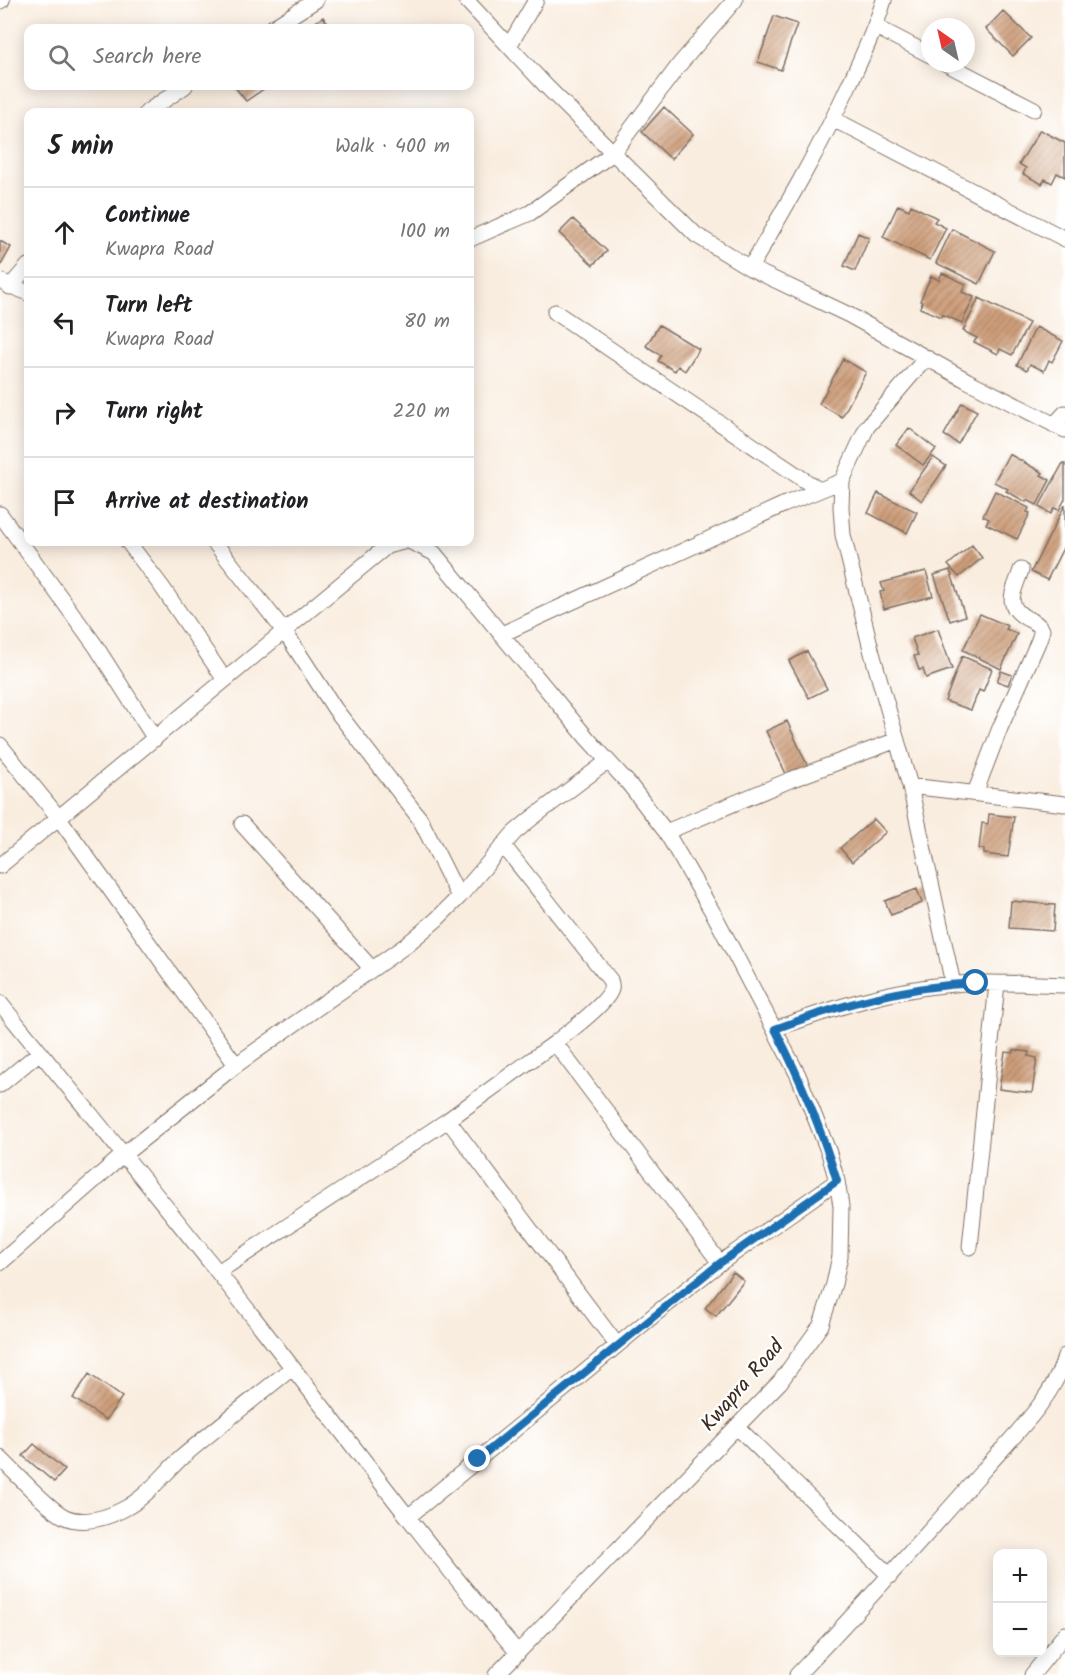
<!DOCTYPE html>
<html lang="en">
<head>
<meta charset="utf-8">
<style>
	body { margin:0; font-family:Kalam,sans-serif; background:#f2f2f2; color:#202124 }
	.controls { position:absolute; right:18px; bottom:18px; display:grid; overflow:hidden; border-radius:12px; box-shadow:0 3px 15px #0003 }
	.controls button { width:54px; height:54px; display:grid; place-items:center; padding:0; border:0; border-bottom:2px solid #e0e0e0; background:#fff; color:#202124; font:30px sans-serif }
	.compass { position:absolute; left:921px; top:18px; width:54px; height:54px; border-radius:50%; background:#fff; box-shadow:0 3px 15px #0003; rotate:326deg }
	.stop { position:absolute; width:18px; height:18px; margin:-14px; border:4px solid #1f6fb2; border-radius:50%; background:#fff }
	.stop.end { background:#1f6fb2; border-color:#fff; box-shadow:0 2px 6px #0008 }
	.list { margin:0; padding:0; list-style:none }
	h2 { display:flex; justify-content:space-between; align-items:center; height:78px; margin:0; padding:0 24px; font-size:26px }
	h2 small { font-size:20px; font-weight:400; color:#757577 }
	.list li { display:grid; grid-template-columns:39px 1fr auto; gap:18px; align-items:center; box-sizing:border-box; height:90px; padding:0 24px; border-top:2px solid #e0e0e0 }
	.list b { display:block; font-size:22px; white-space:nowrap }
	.list p { margin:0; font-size:20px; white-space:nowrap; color:#757577 }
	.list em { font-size:20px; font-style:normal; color:#757577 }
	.icon { flex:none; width:33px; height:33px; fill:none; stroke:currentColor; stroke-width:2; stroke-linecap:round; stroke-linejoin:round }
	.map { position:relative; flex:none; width:1065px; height:1675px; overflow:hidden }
	.search { position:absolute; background:#fff; box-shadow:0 3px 15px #0003; left:24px; top:24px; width:450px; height:66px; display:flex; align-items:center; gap:15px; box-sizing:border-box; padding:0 21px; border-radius:12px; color:#757577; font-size:22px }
	.panel { position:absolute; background:#fff; box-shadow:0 3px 15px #0003; left:24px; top:108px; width:450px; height:438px; border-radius:12px }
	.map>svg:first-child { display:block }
	.building { fill:url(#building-hatch) }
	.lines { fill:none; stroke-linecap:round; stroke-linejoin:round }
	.minor-casing { stroke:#7e6e62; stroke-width:17 }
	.minor { stroke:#fff; stroke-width:15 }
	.route { stroke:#1f6fb2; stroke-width:8 }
	.labels { text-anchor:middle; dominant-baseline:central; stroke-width:4.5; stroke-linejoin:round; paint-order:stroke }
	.street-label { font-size:21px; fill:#3b2a1e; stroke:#fff }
</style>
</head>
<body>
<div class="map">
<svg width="1065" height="1675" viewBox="0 0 1065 1675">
	<defs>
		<pattern id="building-hatch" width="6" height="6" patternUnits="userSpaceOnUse" patternTransform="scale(1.5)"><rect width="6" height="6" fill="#ce9e7a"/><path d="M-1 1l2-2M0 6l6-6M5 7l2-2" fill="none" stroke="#a88163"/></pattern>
	</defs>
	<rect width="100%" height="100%" fill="#fff"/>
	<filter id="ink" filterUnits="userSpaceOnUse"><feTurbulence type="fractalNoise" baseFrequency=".0167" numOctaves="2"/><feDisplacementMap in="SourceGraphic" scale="12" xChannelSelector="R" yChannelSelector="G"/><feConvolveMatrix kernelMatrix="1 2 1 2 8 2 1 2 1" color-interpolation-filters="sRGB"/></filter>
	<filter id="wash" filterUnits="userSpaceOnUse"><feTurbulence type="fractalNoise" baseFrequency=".008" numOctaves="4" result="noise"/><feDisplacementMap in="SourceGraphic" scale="24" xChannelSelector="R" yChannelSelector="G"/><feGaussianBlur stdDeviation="1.35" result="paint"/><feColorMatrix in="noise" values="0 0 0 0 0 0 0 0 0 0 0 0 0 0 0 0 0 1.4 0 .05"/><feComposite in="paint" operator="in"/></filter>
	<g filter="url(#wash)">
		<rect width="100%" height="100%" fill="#f9eddf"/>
		<g id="blocks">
			<path class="building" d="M1003 11 1031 38 1013 56 986 29Z
				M774 16 797 24 781 70 758 62Z
				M323 17 331 28H307Z
				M234 86H268L246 101Z
				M664 107 693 134 671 159 642 132Z
				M1040 130 1065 143V177L1057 173 1052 183 1045 179 1042 184 1023 174 1026 168 1019 164Z
				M898 205 909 210 911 205 937 218 934 222 946 228 930 260 883 237Z
				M573 219 607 251 593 265 559 233Z
				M952 229 995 251 979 284 936 263Z
				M858 233 869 238 855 271 844 266Z
				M0 241 11 247 0 267Z
				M942 273 966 284 962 292 974 297 962 323 942 314 941 317 920 308 922 302 920 301 931 276 939 280Z
				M979 298 1029 323 1012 355 1000 349 998 354 974 342 977 338 963 331Z
				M659 325 699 349 685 371 678 366 675 371 658 361 661 355 646 346Z
				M1036 327 1063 341 1052 362 1049 360 1044 371 1030 364 1027 370 1017 365Z
				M843 359 866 372 842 417 819 404Z
				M962 403 977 411 958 444 944 435Z
				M909 428 936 449 923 465 896 445Z
				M1009 454 1043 473 1041 475 1050 480 1037 505 1027 500 1026 502 1006 491 1008 489 994 482Z
				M933 457 946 466 922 501 909 491Z
				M1063 463 1065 464V499L1059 510 1054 508 1051 514 1039 507Z
				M995 491 1029 508 1027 512 1030 513 1017 539 986 524 989 519 983 516Z
				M878 493 917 512 907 533 868 513Z
				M1065 505V544L1047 580 1031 572Z
				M972 545 982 558 959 577 948 565Z
				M950 570 965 616 950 621 934 575Z
				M926 571 933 596 884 609 880 592 884 591 881 583Z
				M980 614 1008 626 1006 629 1017 634 1001 669 963 650Z
				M938 629 952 669 926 678 923 669 919 670 914 656 918 655 912 638Z
				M807 651 827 689 809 698 789 661Z
				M962 656 992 669 983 692 979 690 971 710 945 701Z
				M1001 671 1012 675 1008 685 997 681Z
				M787 721 808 767 787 776 766 731Z
				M989 814 1014 817 1008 857 984 854V849H979L982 823 988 824Z
				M874 819 886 832 852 862 840 848Z
				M917 889 922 903 891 915 885 901Z
				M1011 901 1055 905 1053 931 1009 928Z
				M1014 1050 1029 1052 1028 1056 1037 1058 1032 1093 999 1089 1005 1052 1013 1053Z
				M733 1272 744 1281 716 1316 705 1308Z
				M89 1374 122 1397 106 1420 73 1398Z
				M34 1444 65 1470 54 1482 23 1456Z"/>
		</g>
	</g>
	<g filter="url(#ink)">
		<use href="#blocks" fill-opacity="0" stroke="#7e6e62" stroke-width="1.5"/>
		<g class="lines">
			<g class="minor-casing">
				<path id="minor" d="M466 0 546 86 696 235 750 268 849 315 968 381 1065 430
					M0 1 2 0
					M876 27 930 55
					M272 28 316 0
					M509 46 536 0
					M945 63 1034 109
					M147 112 185 86
					M833 119 1065 239
					M470 239 530 213 613 153 679 65 735 0
					M750 268C785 208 820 148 849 85 862 57 875 30 884 0
					M0 281 28 293
					M10 287 28 266
					M555 312 819 490
					M926 358 867 427 842 481 841 507 843 535 872 653 910 786 953 984
					M1054 425 1065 413
					M0 514 95 645 155 739
					M128 542 162 587 225 680
					M411 542 434 553 587 738 629 784 666 832 716 918 798 1075 829 1153 837 1181 841 1206 840 1256 834 1284 821 1325 780 1382 496 1675
					M502 634 783 505 842 481
					M0 745 59 818 236 1065
					M910 786 1065 804
					M975 793 1000 728 1039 640 1042 630C1038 623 1032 621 1026 618 1003 604 1014 592 1021 570
					M242 824 371 968
					M666 832 790 780 897 740
					M503 845 610 980C611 983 612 987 611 989 608 1003 567 1033 555 1043
					M0 866 387 546 403 542
					M459 897 514 833 532 818 608 761
					M0 1003C72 1092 146 1181 217 1271 318 1398 413 1529 518 1653
					M775 1029C833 1008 892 989 954 984 991 981 1028 984 1065 985
					M0 1085 40 1052
					M970 1247 997 984
					M0 1263 123 1155 236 1065 405 946 436 920 459 897 420 819 335 709 285 632 214 542
					M218 1272 448 1120
					M617 1345 448 1120 555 1043 720 1263
					M737 1427 890 1576
					M0 1458C15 1472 48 1509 65 1517 83 1525 106 1518 122 1510 146 1498 162 1476 181 1458 217 1427 255 1398 292 1368
					M408 1517 659 1311 720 1263 837 1181
					M797 1675C860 1609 921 1541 981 1473 1009 1440 1055 1398 1065 1356
					M1032 1675 1065 1634"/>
			</g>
			<use href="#minor" class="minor"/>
		</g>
	</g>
	<g class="lines" filter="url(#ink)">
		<path class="route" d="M478 1459 720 1263 837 1181C821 1128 800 1078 775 1029 840 1005 905 986 976 983"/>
	</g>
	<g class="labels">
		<g class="street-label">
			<text transform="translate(743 1386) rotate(-49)">Kwapra Road</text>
		</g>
	</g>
</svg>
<div class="controls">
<button>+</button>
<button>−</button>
</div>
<svg class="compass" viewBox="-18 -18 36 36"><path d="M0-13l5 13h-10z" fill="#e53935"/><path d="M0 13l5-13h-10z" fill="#757577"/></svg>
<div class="stop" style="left:976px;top:983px"></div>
<div class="stop end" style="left:478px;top:1459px"></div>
<div class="search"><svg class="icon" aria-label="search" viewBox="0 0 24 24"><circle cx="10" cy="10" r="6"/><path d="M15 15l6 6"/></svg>Search here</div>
<section class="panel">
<h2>5 min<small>Walk · 400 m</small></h2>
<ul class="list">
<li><svg class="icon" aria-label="ahead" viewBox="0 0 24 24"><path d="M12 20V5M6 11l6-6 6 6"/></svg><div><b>Continue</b><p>Kwapra Road</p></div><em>100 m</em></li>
<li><svg class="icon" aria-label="left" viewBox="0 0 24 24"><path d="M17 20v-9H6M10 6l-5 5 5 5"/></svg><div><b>Turn left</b><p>Kwapra Road</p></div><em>80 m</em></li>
<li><svg class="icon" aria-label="right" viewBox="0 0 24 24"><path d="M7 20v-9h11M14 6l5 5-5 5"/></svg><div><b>Turn right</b></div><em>220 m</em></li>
<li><svg class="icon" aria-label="arrive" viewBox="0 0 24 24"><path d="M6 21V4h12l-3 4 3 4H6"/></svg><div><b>Arrive at destination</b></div></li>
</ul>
</section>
</div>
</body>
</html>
